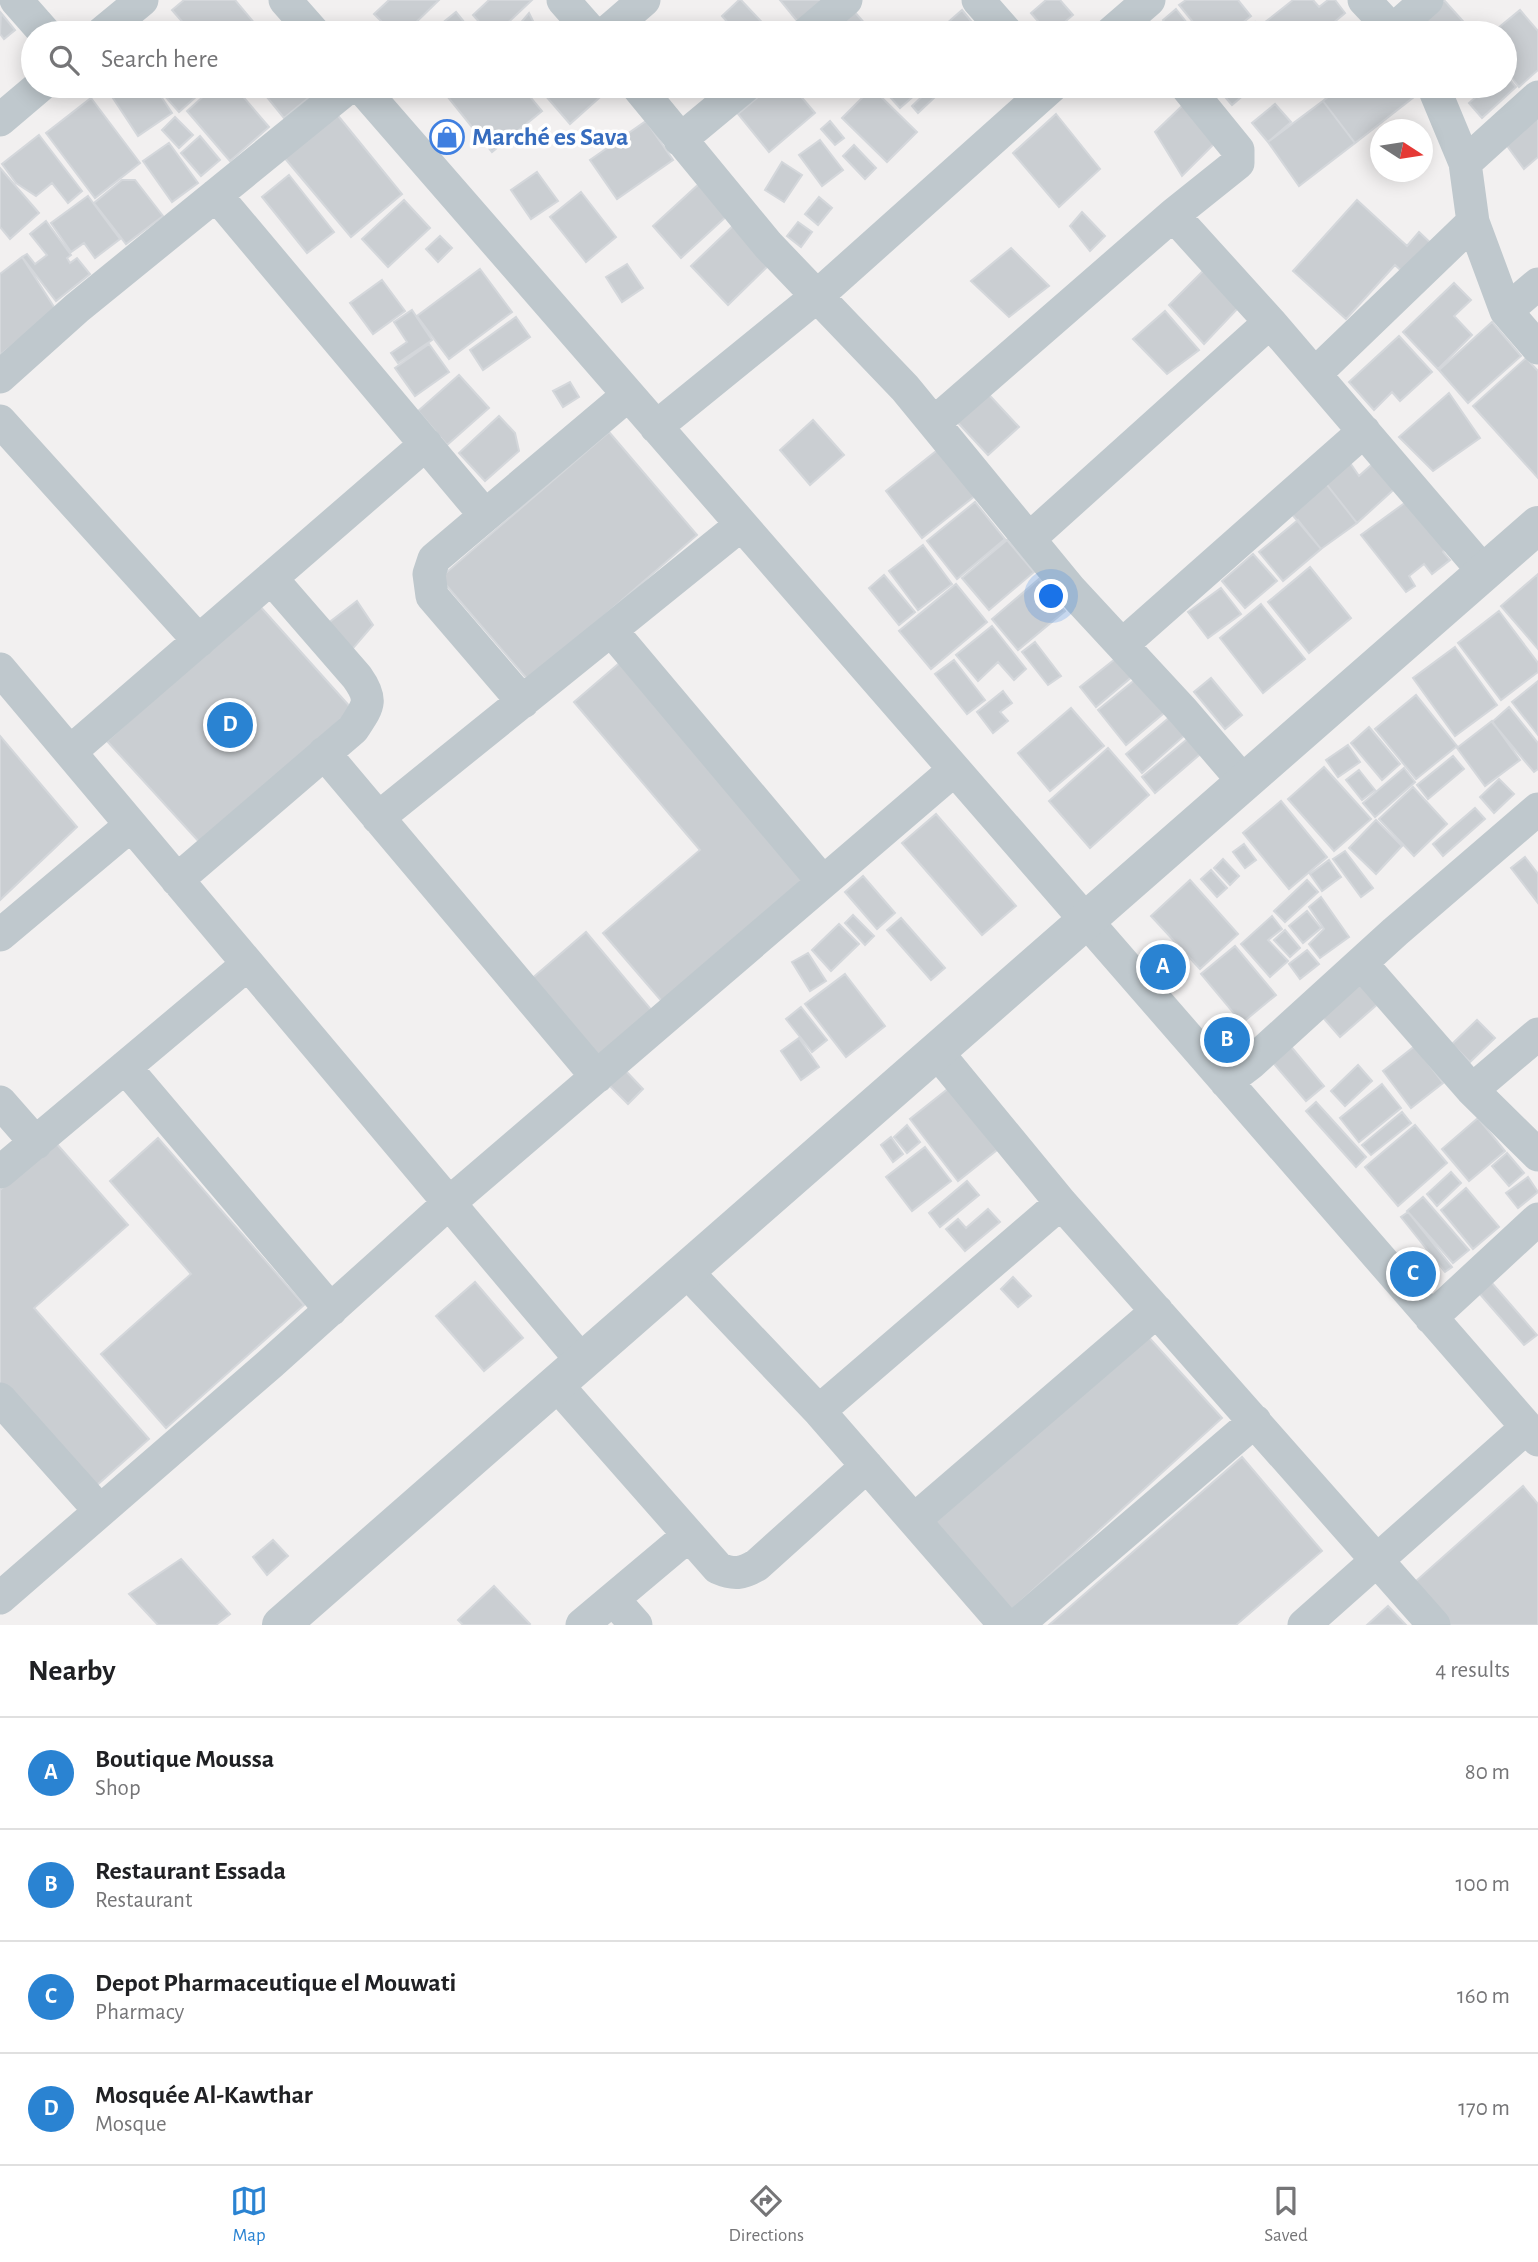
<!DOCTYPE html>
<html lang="en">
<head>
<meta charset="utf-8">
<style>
	body { margin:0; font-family:"Alegreya Sans",sans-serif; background:#f2f2f2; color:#202124 }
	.compass { position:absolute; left:1370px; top:119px; width:63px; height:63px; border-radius:50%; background:#fff; box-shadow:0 4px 18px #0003; rotate:102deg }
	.you { position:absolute; left:1052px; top:597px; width:24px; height:24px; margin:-18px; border:5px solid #fff; border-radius:50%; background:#1a73e8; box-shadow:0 0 0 10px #1a73e833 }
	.badge { display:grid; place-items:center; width:46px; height:46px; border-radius:50%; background:#2a83d2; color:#fff; font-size:23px; font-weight:700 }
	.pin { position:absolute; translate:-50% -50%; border:4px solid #fff; box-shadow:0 2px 7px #0006 }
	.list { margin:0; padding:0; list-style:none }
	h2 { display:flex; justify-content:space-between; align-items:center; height:91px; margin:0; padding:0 28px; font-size:30px }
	h2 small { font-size:23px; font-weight:400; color:#757577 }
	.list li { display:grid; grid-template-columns:46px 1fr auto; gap:21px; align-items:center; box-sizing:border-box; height:112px; padding:0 28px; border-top:2px solid #e0e0e0 }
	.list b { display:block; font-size:26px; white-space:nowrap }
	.list p { margin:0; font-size:23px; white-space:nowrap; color:#757577 }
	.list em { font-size:23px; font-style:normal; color:#757577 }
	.icon { flex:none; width:38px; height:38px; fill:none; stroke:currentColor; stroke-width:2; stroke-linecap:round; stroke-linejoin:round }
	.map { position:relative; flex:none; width:1538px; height:1625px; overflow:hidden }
	.search { position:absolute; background:#fff; box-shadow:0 4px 18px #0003; left:21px; right:21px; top:21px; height:77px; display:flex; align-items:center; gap:18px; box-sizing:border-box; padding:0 24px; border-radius:38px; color:#757577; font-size:26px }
	.sheet { height:539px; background:#fff }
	nav { display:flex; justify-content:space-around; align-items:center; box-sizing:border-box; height:98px; border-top:2px solid #e0e0e0; background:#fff; font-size:19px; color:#757577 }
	nav a { display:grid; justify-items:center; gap:4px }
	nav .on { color:#2a83d2 }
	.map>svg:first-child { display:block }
	.building { fill:#caced2; stroke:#d4d7db; stroke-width:2 }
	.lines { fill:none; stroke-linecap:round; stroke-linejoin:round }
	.minor { stroke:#bfc8cd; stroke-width:33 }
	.tertiary { stroke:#bfc8cd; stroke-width:38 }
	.labels { text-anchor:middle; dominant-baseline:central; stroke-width:7; stroke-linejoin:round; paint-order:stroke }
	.shop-label { font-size:26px; font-weight:bold; fill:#366cbe; stroke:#fff; text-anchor:start }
</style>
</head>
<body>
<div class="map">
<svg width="1538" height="1625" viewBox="0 0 1538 1625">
	<rect width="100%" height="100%" fill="#f2f0f0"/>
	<path class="building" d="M184 0H235L261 31 259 33H192L172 10Z
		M389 0H439L405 33H393L374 14Z
		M489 0H532L497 33H489L473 15Z
		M739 0H741L772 33H737L722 16Z
		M780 0H824L798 22Z
		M1046 0H1060L1073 15 1052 33H1048L1031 13Z
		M1186 0H1238L1251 16 1230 33H1202L1179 5Z
		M1293 0H1313L1319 7 1328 0H1335L1345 13 1326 29 1322 23 1309 33H1272L1264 23Z
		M1444 0 1469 28 1463 33H1423L1416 25Z
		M1176 9 1195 33H1174L1163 20Z
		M853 10 873 33H827Z
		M962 10 980 32 936 33Z
		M1520 10 1538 31V70L1519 87 1505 69V33H1492Z
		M456 12 473 33H430Z
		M1 13 15 30 4 39 0 34Z
		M529 13 539 33H512Z
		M1255 22 1264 33H1241Z
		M1505 74 1516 87 1482 118 1469 103 1488 86H1505Z
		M105 86H154L172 113 138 136Z
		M156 86H208L179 112Z
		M215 86H234L269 127 230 161 187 111Z
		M258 86H306L313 94 284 118Z
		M450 86H521L542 111 492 152 443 91Z
		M555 86H604L608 90 570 124 545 95Z
		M771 86H792L815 113 769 152 738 114Z
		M880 86H925L900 108Z
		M1226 86H1254L1232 105 1220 91Z
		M1341 86H1413L1419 93 1355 143 1323 101Z
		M872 88 917 132 887 162 842 118Z
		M929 90 935 97 918 113 912 106Z
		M91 98 140 163 95 198 46 133Z
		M1323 101 1355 143 1299 186 1268 142Z
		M1185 103 1215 143 1182 176 1155 132Z
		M1275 104 1291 122 1268 142 1252 123Z
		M1538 111V157L1524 169 1502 139Z
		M335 112 402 194 351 237 283 156Z
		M1056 114 1100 169 1059 207 1013 153Z
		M175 117 193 135 179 148 162 130Z
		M646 121 673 160 617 199 590 160Z
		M830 121 844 138 835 145 821 129Z
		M39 135 82 191 68 203 52 183 36 196 16 183 2 164Z
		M200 136 220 160 201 176 181 153Z
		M820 140 843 170 822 186 799 155Z
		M169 143 198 183 172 202 143 161Z
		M854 145 876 168 865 179 843 156Z
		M782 162 802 175 784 202 765 190Z
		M0 168 39 213 10 239 0 227Z
		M537 172 558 201 531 219 511 190Z
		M289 175 334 232 307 253 262 197Z
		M122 180H135L163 216 126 244 94 203Z
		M700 183 728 215 681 258 653 226Z
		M581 192 616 237 586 262 550 217Z
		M88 196 120 239 95 258 84 243 71 252 51 223Z
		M819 197 832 208 818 225 805 214Z
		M404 200 430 228 388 267 362 239Z
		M1357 200 1407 246 1419 232 1435 247 1408 277 1395 265 1346 319 1293 271Z
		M1082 212 1105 236 1090 251 1070 226Z
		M46 221 71 255 67 258 70 263 77 258 90 274 56 301 22 257 27 254 35 264 47 255 30 234Z
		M798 222 812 232 801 247 787 236Z
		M735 224 772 262 728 305 691 266Z
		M440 236 452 248 438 262 426 249Z
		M1011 248 1049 286 1009 317 971 281Z
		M22 257 56 310 0 355V274Z
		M627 264 643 288 622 302 606 277Z
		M480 269 512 312 449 359 417 316Z
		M1203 271 1239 307 1204 344 1169 305Z
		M382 280 405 311 373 334 350 303Z
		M1454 283 1471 300 1454 316 1472 335 1438 369 1403 332Z
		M412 310 432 340 398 363 391 353 407 342 394 322Z
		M1165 311 1199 350 1167 374 1133 339Z
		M516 317 530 337 483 370 470 350Z
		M1492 322 1521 356 1468 403 1439 370Z
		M1399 336 1432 372 1400 401 1392 392 1374 410 1349 382Z
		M429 344 449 372 415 396 395 368Z
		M1526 358 1538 371V478L1473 406Z
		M459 375 489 408 447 445 418 411Z
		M570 382 579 397 563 407 553 391Z
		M979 384 1019 427 988 455 948 412Z
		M1449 393 1480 438 1433 471 1399 437Z
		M499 416 515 433 519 451 485 481 459 453Z
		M813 420 844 455 810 485 780 450Z
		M609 432 697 535 529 681 440 578Z
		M940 448 976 495 922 538 886 491Z
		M1346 457 1359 476 1379 458 1400 484 1357 523 1324 481Z
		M1324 481 1357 523 1321 549 1290 512Z
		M975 502 1005 539 957 579 927 541Z
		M1406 502 1447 546 1443 552 1450 560 1432 574 1424 564 1409 576 1415 586 1406 592 1361 535Z
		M1298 520 1321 549 1283 581 1259 552Z
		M1007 540 1034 572 989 610 962 578Z
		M923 545 952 584 918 610 889 571Z
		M1253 554 1277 581 1245 608 1222 581Z
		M1310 567 1351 618 1309 653 1268 602Z
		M1538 574V649L1501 606Z
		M884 575 915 612 899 625 869 588Z
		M1039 579 1065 611 1018 650 992 619Z
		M956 584 987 622 931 669 899 631Z
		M1221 588 1241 614 1208 638 1188 612Z
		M357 601 373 625 349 653 327 624Z
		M258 604 352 709 202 845 107 741Z
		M1261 604 1305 659 1263 693 1220 638Z
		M1499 611 1538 663V672L1501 700 1458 643Z
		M992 626 1026 669 1014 680 998 662 978 681 956 655Z
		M1035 642 1061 676 1048 685 1022 652Z
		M1455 647 1497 705 1455 736 1413 678Z
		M1119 656 1134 675 1096 707 1080 687Z
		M623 660 810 880 665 1005 603 933 700 850 574 702Z
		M954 660 985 700 967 714 935 674Z
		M1211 678 1242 715 1225 729 1194 692Z
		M1136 679 1164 713 1126 745 1098 710Z
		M1538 681V735L1512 702Z
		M1003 691 1012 703 1000 712 1008 721 993 733 977 712Z
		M1416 695 1457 746 1416 779 1375 729Z
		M1509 707 1538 743V769L1534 772 1492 722Z
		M1071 708 1104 746 1050 791 1018 753Z
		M1170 717 1185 735 1142 773 1126 754Z
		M1492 721 1520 760 1485 786 1457 748Z
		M1369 727 1400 764 1382 780 1351 743Z
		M0 736 77 827 0 900Z
		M1191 736 1204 751 1155 793 1142 777Z
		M1348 745 1360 762 1338 777 1326 760Z
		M1108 748 1149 795 1090 848 1049 801Z
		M1453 756 1464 769 1428 799 1417 785Z
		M1324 767 1371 819 1334 851 1288 799Z
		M1404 768 1415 782 1375 817 1363 803Z
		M1359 770 1375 790 1362 800 1346 780Z
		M1499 779 1514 794 1494 813 1480 797Z
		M1413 787 1447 824 1414 856 1379 819Z
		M1281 801 1327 857 1289 889 1243 833Z
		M1475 808 1485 819 1443 856 1433 844Z
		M936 814 1016 906 982 935 902 843Z
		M1376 820 1402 846 1376 874 1349 848Z
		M1244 844 1256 860 1245 868 1233 852Z
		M1345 851 1373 888 1361 897 1333 859Z
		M1525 857 1538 874V903L1511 868Z
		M1223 859 1239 876 1230 885 1214 868Z
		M1329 860 1341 877 1322 891 1310 874Z
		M1211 870 1227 888 1217 897 1201 879Z
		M863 876 895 913 877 929 845 892Z
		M1190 880 1238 934 1200 969 1151 916Z
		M1307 880 1318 892 1285 922 1274 911Z
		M1321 897 1349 937 1320 958 1309 944 1324 929 1309 907Z
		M1307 911 1321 928 1303 943 1289 926Z
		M853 915 874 936 865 945 845 923Z
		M1272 916 1282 929 1268 940 1288 961 1270 977 1241 944Z
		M901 918 945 968 931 980 887 930Z
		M839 924 859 944 831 971 812 950Z
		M1285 930 1300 948 1290 957 1274 940Z
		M586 932 654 1013 597 1060 530 980Z
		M1235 946 1276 995 1242 1023 1201 974Z
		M1307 950 1319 964 1300 979 1289 964Z
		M808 953 826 981 810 991 792 962Z
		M845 974 885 1026 846 1057 805 1004Z
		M1357 978 1379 1003 1340 1037 1319 1013Z
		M801 1007 827 1040 812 1052 786 1019Z
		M1477 1020 1495 1038 1470 1062 1452 1044Z
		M799 1038 819 1067 801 1080 781 1051Z
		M1288 1043 1324 1086 1306 1101 1269 1058Z
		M1415 1046 1443 1083 1411 1108 1383 1071Z
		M1358 1065 1372 1081 1345 1106 1331 1091Z
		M623 1068 643 1089 628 1104 607 1083Z
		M1382 1084 1401 1108 1359 1142 1340 1118Z
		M949 1088 997 1150 958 1181 910 1119Z
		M1316 1102 1366 1157 1356 1167 1306 1111Z
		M1402 1112 1411 1123 1371 1155 1362 1145Z
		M1478 1118 1505 1151 1469 1181 1442 1149Z
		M907 1125 920 1142 907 1153 894 1137Z
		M1415 1125 1447 1163 1398 1206 1365 1167Z
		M891 1137 903 1154 893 1162 881 1145Z
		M158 1138 304 1305 166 1428 101 1354 191 1274 110 1181Z
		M55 1142 128 1225 34 1308 149 1439 88 1493 0 1393V1190Z
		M925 1147 951 1181 912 1211 886 1177Z
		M1507 1153 1524 1173 1509 1186 1492 1166Z
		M1451 1172 1461 1183 1437 1206 1427 1194Z
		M1528 1177 1538 1192 1518 1208 1506 1193Z
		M967 1181 979 1195 940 1227 929 1213Z
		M1466 1188 1499 1227 1473 1249 1441 1210Z
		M1423 1197 1469 1250 1453 1263 1407 1211Z
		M988 1209 1000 1222 965 1251 946 1229 958 1219 966 1228Z
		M1408 1212 1452 1267 1445 1272 1401 1217Z
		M1013 1277 1031 1296 1018 1307 1001 1289Z
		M475 1282 523 1338 484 1371 436 1316Z
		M1491 1282 1537 1335 1524 1345 1479 1293Z
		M1144 1332 1222 1418 1009 1612 931 1525Z
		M1242 1457 1322 1551 1236 1625H1049Z
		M1523 1486 1538 1504V1625H1438L1407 1589Z
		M273 1540 288 1556 267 1575 253 1557Z
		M181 1559 230 1614 216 1625H158L129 1594Z
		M494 1586 530 1624 529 1625H463L458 1620Z
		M1388 1606 1406 1625H1367Z"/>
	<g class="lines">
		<path class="minor" d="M16 0 45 33
			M285 0 314 33
			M563 0 592 33
			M978 0 1007 33
			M1364 0 1395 33
			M1393 30 1427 0
			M102 33 142 0
			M606 33 644 0
			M807 33 846 0
			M1111 33 1149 0
			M360 86 1538 1440
			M637 86 768 245 905 388 1070 589 1183 711 1244 782
			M1433 86 1465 163 1473 222 1506 311 1538 348
			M0 120 40 86
			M680 140 745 86
			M1465 163 1538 97
			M216 195 484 514
			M1173 215 1270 322 1484 572
			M1506 311 1538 284
			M1315 374 1473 222
			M0 377 77 308 350 86
			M0 421 199 641
			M934 423 1173 215 1238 163V150L1186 86
			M656 427 816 297 1052 86
			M1029 539 1270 322
			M611 630 823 882
			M1122 645 1364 431
			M0 669 582 1361
			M523 702 432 596 429 574 434 559 628 395
			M70 752 426 444
			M324 753 597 1077
			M378 818 741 525
			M177 880 353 729C368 706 374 701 357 677L271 578
			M0 935 131 825
			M1361 963 1472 1090 1538 1155
			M936 1051 1061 1203 1434 1625
			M125 1067 331 1310
			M1226 1082 1251 1063 1395 932 1538 809
			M1472 1090 1538 1034
			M0 1102 36 1143
			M0 1172 248 964
			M686 1271 819 1411 1005 1625
			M1431 1318 1538 1219
			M556 1384 718 1568C734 1575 742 1574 757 1565L867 1466
			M0 1399 100 1511
			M819 1411 1061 1203
			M914 1520 1157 1311
			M0 1598 271 1363 449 1203 954 770
			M613 1599 636 1625
			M582 1625 689 1535
			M1017 1625 1255 1421
			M1304 1625 1527 1427"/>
		<path class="tertiary" d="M281 1625 1538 525"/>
	</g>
	<defs>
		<g id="shop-ring" transform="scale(1.75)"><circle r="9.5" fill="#fff" stroke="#3f7fe0" stroke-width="1.5"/><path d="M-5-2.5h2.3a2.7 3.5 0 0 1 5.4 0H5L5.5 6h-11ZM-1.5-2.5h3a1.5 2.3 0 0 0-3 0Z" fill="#3f7fe0"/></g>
	</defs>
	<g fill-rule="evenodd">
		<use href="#shop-ring" x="447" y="137"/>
	</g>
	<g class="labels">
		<g class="shop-label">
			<text x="472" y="137">Marché es Sava</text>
		</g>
	</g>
</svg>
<svg class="compass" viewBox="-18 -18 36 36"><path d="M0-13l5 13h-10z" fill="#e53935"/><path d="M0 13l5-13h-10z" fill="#757577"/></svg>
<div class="you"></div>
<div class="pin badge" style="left:1163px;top:967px">A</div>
<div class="pin badge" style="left:1227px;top:1040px">B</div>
<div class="pin badge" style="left:1413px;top:1274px">C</div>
<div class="pin badge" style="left:230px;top:725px">D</div>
<div class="search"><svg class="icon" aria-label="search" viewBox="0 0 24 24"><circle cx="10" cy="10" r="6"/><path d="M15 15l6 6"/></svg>Search here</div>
</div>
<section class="sheet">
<h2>Nearby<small>4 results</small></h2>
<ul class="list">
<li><span class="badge">A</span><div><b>Boutique Moussa</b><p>Shop</p></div><em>80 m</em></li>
<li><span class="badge">B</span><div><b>Restaurant Essada</b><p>Restaurant</p></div><em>100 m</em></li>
<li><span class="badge">C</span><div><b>Depot Pharmaceutique el Mouwati</b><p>Pharmacy</p></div><em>160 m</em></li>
<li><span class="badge">D</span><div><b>Mosquée Al-Kawthar</b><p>Mosque</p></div><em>170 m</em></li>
</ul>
</section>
<nav>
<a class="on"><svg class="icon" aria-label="map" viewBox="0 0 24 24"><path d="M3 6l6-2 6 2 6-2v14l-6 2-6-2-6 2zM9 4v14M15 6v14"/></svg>Map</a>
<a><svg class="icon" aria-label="directions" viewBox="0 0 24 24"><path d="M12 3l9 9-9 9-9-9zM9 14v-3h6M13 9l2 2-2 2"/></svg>Directions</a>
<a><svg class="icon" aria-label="saved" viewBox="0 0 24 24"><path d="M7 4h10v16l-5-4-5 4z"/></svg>Saved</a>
</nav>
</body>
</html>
